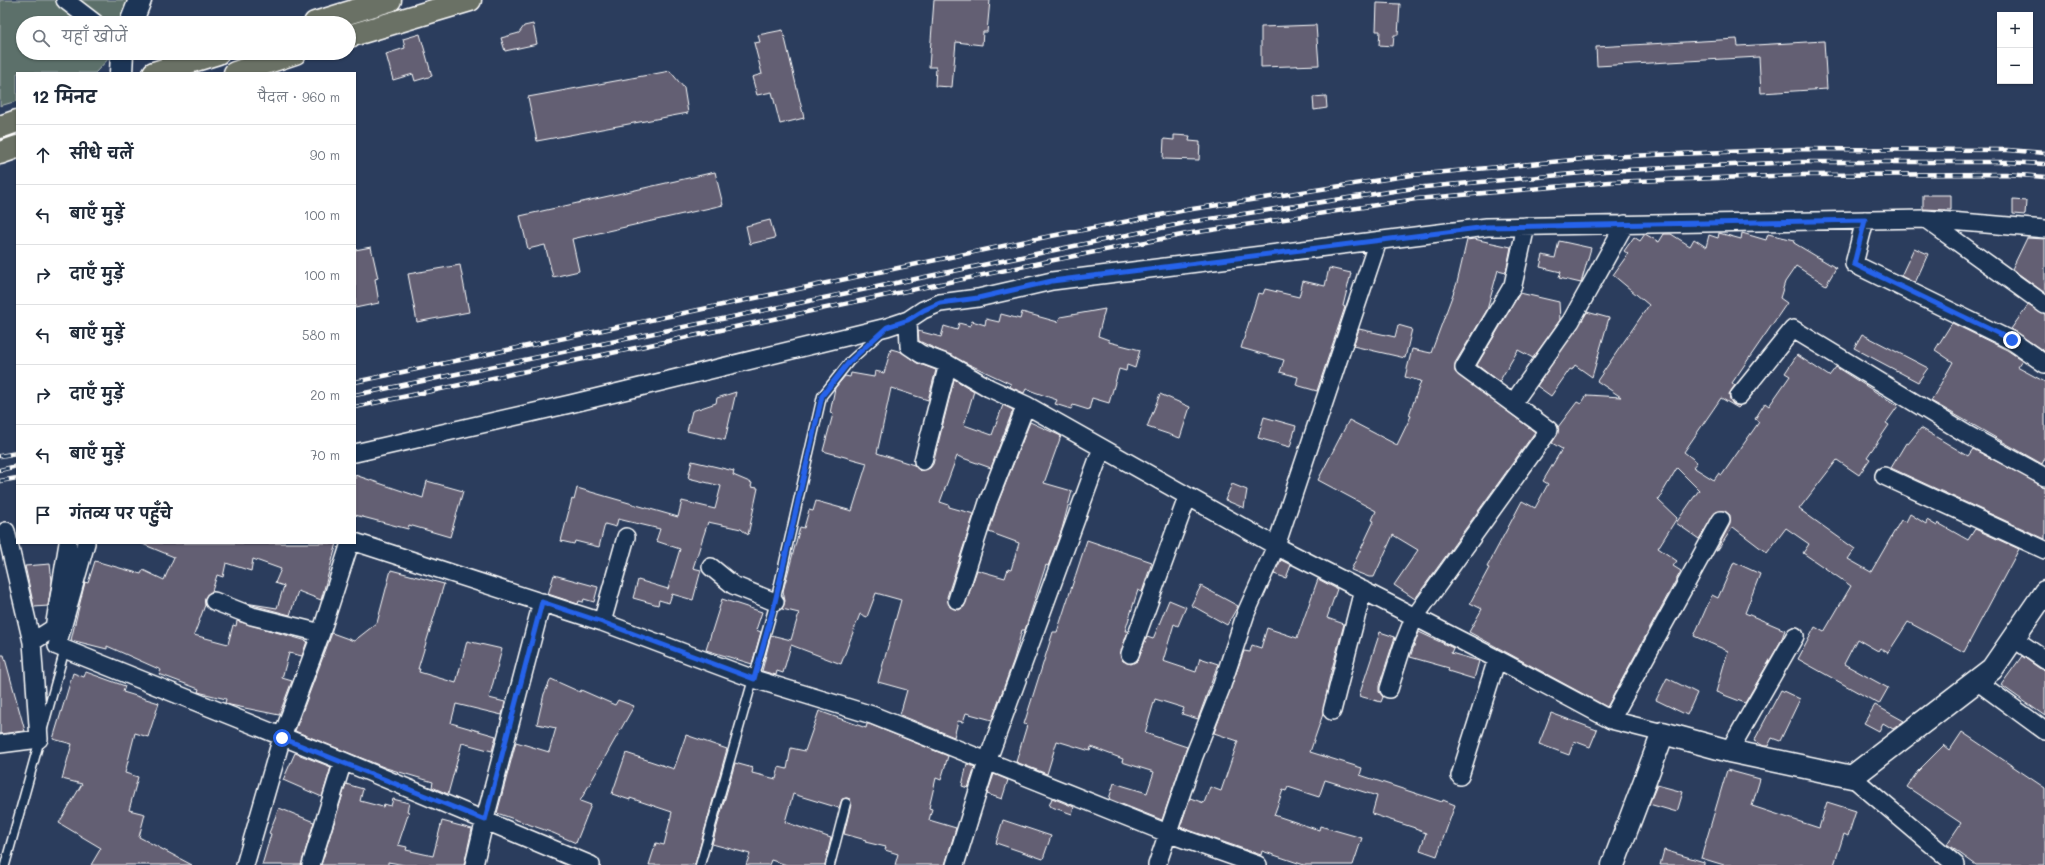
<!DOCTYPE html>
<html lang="hi">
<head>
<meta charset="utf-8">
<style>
	body { margin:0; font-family:Mali,"Playpen Sans Deva",sans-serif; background:#f2f2f3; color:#1f2937 }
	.controls { position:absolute; right:12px; top:12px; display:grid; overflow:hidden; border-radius:0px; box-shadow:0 1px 3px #0004 }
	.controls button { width:36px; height:36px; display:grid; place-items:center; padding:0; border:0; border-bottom:1px solid #e0e1e3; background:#fff; color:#1f2937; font:20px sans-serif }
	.stop { position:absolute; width:12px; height:12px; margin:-9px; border:3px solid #2563eb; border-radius:50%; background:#fff }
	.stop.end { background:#2563eb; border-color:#fff; box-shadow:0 1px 4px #0008 }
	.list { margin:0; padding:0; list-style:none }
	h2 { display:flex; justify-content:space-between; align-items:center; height:52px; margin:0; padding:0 16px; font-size:17px }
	h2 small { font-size:13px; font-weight:400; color:#747a83 }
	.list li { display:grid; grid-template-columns:26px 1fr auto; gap:12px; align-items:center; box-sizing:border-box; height:60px; padding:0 16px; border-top:1px solid #e0e1e3 }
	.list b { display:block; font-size:15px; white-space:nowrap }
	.list em { font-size:13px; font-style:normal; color:#747a83 }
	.icon { flex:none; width:22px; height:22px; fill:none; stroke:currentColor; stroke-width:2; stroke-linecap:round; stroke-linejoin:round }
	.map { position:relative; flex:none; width:2045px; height:865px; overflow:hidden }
	.search { position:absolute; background:#fff; box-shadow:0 1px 3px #0004; left:16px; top:16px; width:340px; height:44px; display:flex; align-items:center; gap:10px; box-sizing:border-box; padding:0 14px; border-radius:22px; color:#747a83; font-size:15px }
	.panel { position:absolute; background:#fff; box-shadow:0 1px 3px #0004; left:16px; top:72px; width:340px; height:472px; border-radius:0px }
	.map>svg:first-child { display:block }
	.grass { fill:#5b6f6a; stroke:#adb7b4 }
	.building { fill:#645f73; stroke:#fff }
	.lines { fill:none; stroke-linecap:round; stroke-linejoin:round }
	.lane-casing { stroke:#fff; stroke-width:11 }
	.street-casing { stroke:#fff; stroke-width:20 }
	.secondary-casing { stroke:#fff; stroke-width:25 }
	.primary-casing { stroke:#fff; stroke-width:25 }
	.lane { stroke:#1d3557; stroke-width:8 }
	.street { stroke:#1d3557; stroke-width:17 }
	.secondary { stroke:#1d3557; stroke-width:22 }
	.primary { stroke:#6b7165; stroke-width:22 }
	.rail-casing { stroke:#fff; stroke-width:4.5 }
	.rail { stroke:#1d3557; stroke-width:3; stroke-dasharray:9; stroke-linecap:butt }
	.route { stroke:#2563eb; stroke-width:5 }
</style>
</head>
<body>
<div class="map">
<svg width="2045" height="865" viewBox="0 0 2045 865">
	<rect width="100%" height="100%" fill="#2b3d5d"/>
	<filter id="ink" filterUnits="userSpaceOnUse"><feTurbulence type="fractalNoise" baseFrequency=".025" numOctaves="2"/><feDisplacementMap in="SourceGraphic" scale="8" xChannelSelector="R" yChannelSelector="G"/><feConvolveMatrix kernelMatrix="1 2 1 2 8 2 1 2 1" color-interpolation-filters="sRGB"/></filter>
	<g filter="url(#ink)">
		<path class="grass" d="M0 0H138L130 23H23V53H114L95 73H17V101L0 106Z"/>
		<path class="building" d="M934 0H990L987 32H983L982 45 956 42 952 87 935 86 936 67H929Z
			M1377 3 1400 4 1398 35H1394L1393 46 1379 45 1380 31H1376Z
			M533 24 537 44 505 51 501 38 519 33 524 26Z
			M1316 25 1319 65 1261 67V27Z
			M783 30 804 118 780 124 772 92 757 95 752 77 762 74 754 43 760 42 758 35Z
			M420 34 432 76 415 81 413 74 393 80 386 54 405 48 403 39Z
			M1737 39 1738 46 1824 41 1827 89 1761 93 1759 57 1597 66 1596 47Z
			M670 71 684 88 688 113 537 141 528 97Z
			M1326 96 1327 108 1314 110 1313 97Z
			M1174 135 1190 136 1189 141 1200 142 1199 160 1163 159 1164 139 1174 140Z
			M715 172 723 205 572 239 579 271 553 277 545 245 528 249 520 216Z
			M1923 195H1951V210L1923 209Z
			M2013 200 2026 201 2025 215 2013 214Z
			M770 220 775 238 750 244 746 226Z
			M1719 233 1741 239 1742 233 1766 240 1768 234 1795 240 1794 243 1836 268 1826 285 1796 266 1785 282 1780 298 1787 303 1732 383 1735 385 1729 394 1730 399 1733 404 1740 406 1738 408 1721 398 1684 452 1697 462 1693 467 1714 480 1719 473 1722 475 1759 422 1755 419 1765 403 1769 406 1790 376 1785 373 1797 355 1829 376 1836 367 1898 406 1886 423 1889 425 1867 457 1870 459 1859 475 1837 460 1799 509 1855 549 1848 559 1871 572 1901 520 1906 522 1910 514 1926 524 1927 520 1937 526 1938 523 1968 540 1975 529 2019 549 1964 652 1908 622 1888 653 1880 648 1878 651 1857 639 1844 664 1888 688 1879 704 1798 659 1815 627 1824 632 1851 586 1803 553 1809 544 1786 528 1767 553 1733 527 1717 551H1716L1730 524V515L1725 511 1716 512 1699 539 1676 523 1699 490 1677 468 1658 500 1677 518 1658 548 1677 561 1673 566 1681 571 1607 707 1469 632 1482 609 1470 603 1489 568 1487 567 1522 501 1535 508 1548 484 1543 481 1562 449 1552 443 1557 435 1558 427 1577 402 1581 404 1587 395 1621 397 1597 381 1649 305 1613 275 1628 254 1624 251 1634 237 1640 241 1645 234 1659 242 1664 234H1671L1690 246 1694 239 1706 247 1709 235 1718 238Z
			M2027 238 2045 239V293L2012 269Z
			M1474 239 1511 247 1506 272 1498 270 1487 310 1455 363V372L1535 432 1415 599 1394 585 1418 550 1393 535 1374 577H1369L1351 570 1374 521 1372 520 1376 511 1318 480 1349 420 1397 445 1411 416 1409 415 1421 381 1405 377 1412 349 1431 353 1457 283 1467 240Z
			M1559 241 1591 248 1581 283 1559 278 1561 272 1540 267 1543 255 1555 258Z
			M371 247 378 278 375 279 379 303 355 308V250Z
			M1914 248 1928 254 1915 283 1901 276Z
			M460 265 469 312 417 322 408 274Z
			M1329 268 1351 273 1343 306 1345 307 1317 391 1296 385 1298 377 1280 372 1284 360 1241 348 1258 293 1263 294 1265 289 1299 297 1303 281 1325 286Z
			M1520 293 1559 302 1560 320 1533 358 1518 350 1499 382 1477 365Z
			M2028 305 2045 315V352L2011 329Z
			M1105 309 1098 336 1109 340V342L1140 350 1135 368 1127 365 1126 371 1119 369 1109 403 1092 398 1089 410 1073 405 1071 409 1055 404 1057 400 1026 389 1024 393 1010 387 1011 384 919 341 918 331 941 337 944 326 957 330 959 323 970 326 972 321 985 325 986 319 999 322 1001 314 1020 319 1022 312 1058 322 1060 317Z
			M1587 312 1609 318 1592 377 1575 365 1572 370 1570 369 1551 396 1537 386Z
			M1952 323 2007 350 2022 360 2017 367 2045 382V458L2042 464 1931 401 1953 362 1935 350Z
			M1398 325 1412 329 1405 358 1353 346 1359 329 1395 337Z
			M1862 334 1928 368 1918 382 1854 348Z
			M891 349 902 352 917 363 936 370 928 400 891 388 877 453 914 465 920 471 930 468 933 464 954 379 974 391 964 425 992 435 1003 405 1013 410 991 468 957 456 940 502 949 505V507L974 514 947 597 950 607 959 610 964 607 977 570 1005 578 1008 569 1011 570 1019 543 989 532 997 505 1030 422 1061 436 1044 483 1072 491 1062 529 1048 566 1046 565 1025 630H1022L1014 659 992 720 966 713 963 722 958 721 954 737 900 715 907 690 878 682 901 600 876 593 867 617 860 614 841 664 791 645 783 673 777 671 776 675 762 671 771 635 791 640 799 613 782 609 785 601 783 591 800 527 804 528 809 510 813 511 816 501 852 511 867 463 823 451 833 414 830 413 835 388 845 376 850 377 851 373 874 377 875 371 884 373Z
			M736 392 725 440 687 431 692 411 716 403 717 398Z
			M1160 394 1190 407 1180 438 1147 427Z
			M1264 417 1296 426 1290 447 1258 438Z
			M1921 428 1968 456 1973 449 2045 487V539L1891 468 1906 443 1908 444Z
			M692 461 734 471 733 475 752 483 751 487 758 488 748 535 741 529 708 522 693 568 701 570 693 600 672 594 669 603 659 600 658 605 633 598 638 580 668 589 680 549 656 541 660 529 618 519 616 527 605 524 599 547 575 541 574 544 561 541 572 499 574 500 577 488 678 517 682 501 715 509 721 486 688 478Z
			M355 475 423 498 427 481 463 491 450 537 409 525 408 529 355 515Z
			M1232 484 1247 490 1244 508 1225 500Z
			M1087 540 1152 562 1142 592 1138 590 1125 631H1128L1120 655 1123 661 1131 664 1137 661 1147 637 1153 639 1169 600 1186 607 1178 626 1174 624 1163 661 1196 672 1200 658 1218 664 1198 719 1182 714 1184 708 1155 699 1145 733 1187 747 1162 820 1109 799 1114 783 1147 793 1154 772 1122 762 1123 759 1091 747 1090 751 1057 741 1047 774 1016 762 1027 725 1024 724 1053 632H1057Z
			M140 543H337L321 600 298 591 290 615 245 603 277 608 284 586 275 583 281 569 253 559 251 571 226 563 223 577 217 575 212 591 205 598V605L194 635 228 644 233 625 236 626 237 621 307 641 302 656 289 653 282 678 292 681 279 715 230 705 225 703 226 699 198 692 199 689 159 674 161 670 107 646V649L71 640 85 582 88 583 95 561 141 574 143 570 164 580 174 557Z
			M1281 560 1291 565 1286 578 1274 574Z
			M1734 562 1760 574 1745 613 1785 630 1781 641 1745 703 1716 692 1728 651 1694 636 1712 595 1718 598Z
			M50 564 52 581 48 606 34 607 25 566Z
			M391 570 444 584 418 669H420L419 672 456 683 467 641 502 649 489 698 505 702 502 715 456 704 451 723 496 736 492 751 462 743 448 794 432 787 433 782 386 768 295 731 332 633 354 641 377 623Z
			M554 575 598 587 594 602 584 599 583 602 579 601 578 604 548 594Z
			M1318 579 1337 589 1327 618 1344 624 1329 680 1323 714 1310 752 1362 768 1360 775 1442 802 1443 800 1455 805 1437 856 1420 850 1426 833 1415 829V828L1372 814 1377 796 1325 780 1319 797 1288 787 1286 791 1283 790 1274 815 1319 830 1320 826 1362 838 1353 865H1304L1262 851 1261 855 1180 827 1190 798 1204 803 1210 787 1221 791 1238 741 1214 733 1244 651 1250 652 1252 645 1261 648 1267 628 1297 638Z
			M1201 586 1238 606 1227 625 1191 605Z
			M722 599 762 612 756 630 761 632 752 664 706 650Z
			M1380 632 1395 637 1379 686V692L1383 697 1381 702 1359 696Z
			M1419 632 1453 648 1451 653 1479 661 1474 679 1448 671 1449 668 1410 657Z
			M0 655H4L25 731 0 734Z
			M2022 656 2039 668 2045 670V716L2001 685Z
			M86 672 125 686 123 692 159 703 148 737 135 733 125 773 138 777 129 810 145 814 139 837 192 865H91L101 848 59 823 82 784 62 779 72 744 53 739 73 673 84 677Z
			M1667 678 1697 693 1687 715 1656 700Z
			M551 679 580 692 581 690 615 705 618 700 634 706 580 801 591 805 576 843 553 833 497 813 516 742 549 752 556 728 537 724 544 694Z
			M1781 690 1800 699 1780 741 1772 738 1768 746H1764L1754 741Z
			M1875 705 1904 721 1893 729 1883 723 1879 731 1864 723Z
			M819 711 866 728 867 724H869L948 756 941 780 936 778 929 808 932 809 929 820 956 828 945 865H895L898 854 885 850 886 847 865 842 866 840 844 834 851 804 850 799 847 798 842 799 839 808 793 794 785 822 831 838 825 865H787L771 860 769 865H746L750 854 712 844 735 763 753 768 752 773 776 779 779 767 787 769 791 748 805 751Z
			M1551 713 1597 730 1590 747 1574 741 1569 755 1539 744Z
			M1962 732 2045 788V865H1976L1947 844 1961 823 1907 787 1918 771 1944 745 1950 750Z
			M686 735 727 749 695 865H649L656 843 664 845 672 812 630 798V800L612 794 626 753 674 769Z
			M295 753 331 767 322 797 283 780Z
			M967 764 975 767 968 788 962 786Z
			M1727 770 1760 779 1752 806 1819 828 1827 802 1856 811 1848 836 1844 834 1834 865H1724L1701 858Z
			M994 774 1008 780 1002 799 987 794Z
			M346 784 363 789 360 801 383 807 384 804 391 806 393 799 409 803 407 811 409 812 398 845 407 847 406 850 433 856 442 821 472 829 464 865H405L388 862V865H321Z
			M1657 785 1683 792 1677 812 1649 804Z
			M1052 798 1074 807 1072 814 1049 806Z
			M279 808 314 822 301 865H262L271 834 269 833Z
			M1003 820 1051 836 1043 859 996 843Z
			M1664 850 1704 862V865H1660Z"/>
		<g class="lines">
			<g class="lane-casing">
				<path id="lane" d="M5 865 65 649
					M700 865 775 602 822 396 849 362 882 332
					M830 865 846 803"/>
			</g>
			<g class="street-casing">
				<path id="street" d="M65 0 95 23
					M1865 220 1854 264 2012 341 2045 364
					M1927 220 2045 305
					M908 320 909 346 921 354 948 364 989 388 1026 405 1276 546 1497 659 1611 720 1663 733
					M1739 396 1793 329 1968 435 2045 477
					M1513 403 1571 321 1625 224
					M355 453 570 404 887 327 908 320 923 310 940 303 978 298 1052 281 1487 227 1926 219 2045 229
					M923 461 948 364
					M1884 476 2045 550
					M355 542 602 622 754 679 872 715 1167 833 1258 865
					M86 543 57 646 343 761 591 865
					M711 567 733 585 775 602
					M957 600 988 502 1026 405
					M214 601 252 616 321 633
					M602 622 626 537
					M2013 638 2045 660
					M32 642 54 628 68 543
					M1130 654 1187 498
					M1978 682 2045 731
					M1389 689 1402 648 1414 618 1549 430 1464 368 1513 285 1526 226
					M1332 711 1363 590
					M1611 720 1721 520
					M0 744 39 739 32 642 6 531
					M1729 751 1795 636
					M1460 776 1497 659
					M1852 777 1956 865
					M245 865 282 737 321 633 350 543
					M311 865 343 761
					M474 865 485 819 542 602
					M955 865 987 762 1102 448
					M1157 865 1194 756 1221 688 1246 613 1276 546 1378 241"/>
			</g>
			<g class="secondary-casing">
				<path id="secondary" d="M131 23 140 0
					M121 73 122 53
					M1613 865 1663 733 1729 751 1852 777 1992 669 2045 592"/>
			</g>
			<g class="primary-casing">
				<path id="primary" d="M315 23 390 0
					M349 36 470 0
					M154 73 218 53
					M235 73 295 53
					M0 127 17 121
					M0 153 17 147"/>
			</g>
			<use href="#lane" class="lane"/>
			<use href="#street" class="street"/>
			<use href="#secondary" class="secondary"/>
			<use href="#primary" class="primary"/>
			<g class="rail-casing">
				<path id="rail" d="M355 382 1041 238 1186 210 1412 175 1605 157 1798 149 2008 150 2045 153
					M355 395 1190 222 1414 188 1605 171 1798 162H2007L2045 164
					M355 407 1049 261 1192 233 1416 199 1609 182 1798 175 2006 174 2045 177
					M0 456 17 453
					M0 470 17 466
					M0 481 17 478"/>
			</g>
			<use href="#rail" class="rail"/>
		</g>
	</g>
	<g class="lines" filter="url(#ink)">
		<path class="route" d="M282 738 485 820 542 602 602 622 754 679 775 602 822 396 849 362 887 327 908 320 924 310 940 303 978 298 1052 281 1487 227 1865 220 1854 264 2012 340"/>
	</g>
</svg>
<div class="controls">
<button>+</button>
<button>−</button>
</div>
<div class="stop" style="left:282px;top:738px"></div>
<div class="stop end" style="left:2012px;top:340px"></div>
<div class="search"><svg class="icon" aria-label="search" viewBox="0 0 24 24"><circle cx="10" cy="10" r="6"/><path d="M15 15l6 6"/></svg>यहाँ खोजें</div>
<section class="panel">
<h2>12 मिनट<small>पैदल · 960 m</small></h2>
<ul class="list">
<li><svg class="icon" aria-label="ahead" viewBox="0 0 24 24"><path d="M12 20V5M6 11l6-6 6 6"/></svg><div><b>सीधे चलें</b></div><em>90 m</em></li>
<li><svg class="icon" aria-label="left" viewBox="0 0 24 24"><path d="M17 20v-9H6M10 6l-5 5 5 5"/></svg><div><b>बाएँ मुड़ें</b></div><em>100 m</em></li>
<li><svg class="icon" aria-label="right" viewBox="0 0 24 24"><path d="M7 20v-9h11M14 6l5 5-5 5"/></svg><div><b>दाएँ मुड़ें</b></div><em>100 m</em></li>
<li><svg class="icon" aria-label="left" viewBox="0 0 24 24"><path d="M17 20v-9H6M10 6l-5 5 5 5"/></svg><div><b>बाएँ मुड़ें</b></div><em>580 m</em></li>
<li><svg class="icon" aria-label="right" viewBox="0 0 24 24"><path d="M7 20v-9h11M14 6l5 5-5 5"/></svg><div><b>दाएँ मुड़ें</b></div><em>20 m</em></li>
<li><svg class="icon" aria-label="left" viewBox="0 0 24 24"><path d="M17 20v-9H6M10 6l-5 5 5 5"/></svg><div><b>बाएँ मुड़ें</b></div><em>70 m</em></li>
<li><svg class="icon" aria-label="arrive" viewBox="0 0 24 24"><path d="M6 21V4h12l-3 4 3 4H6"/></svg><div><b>गंतव्य पर पहुँचे</b></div></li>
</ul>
</section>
</div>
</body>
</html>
